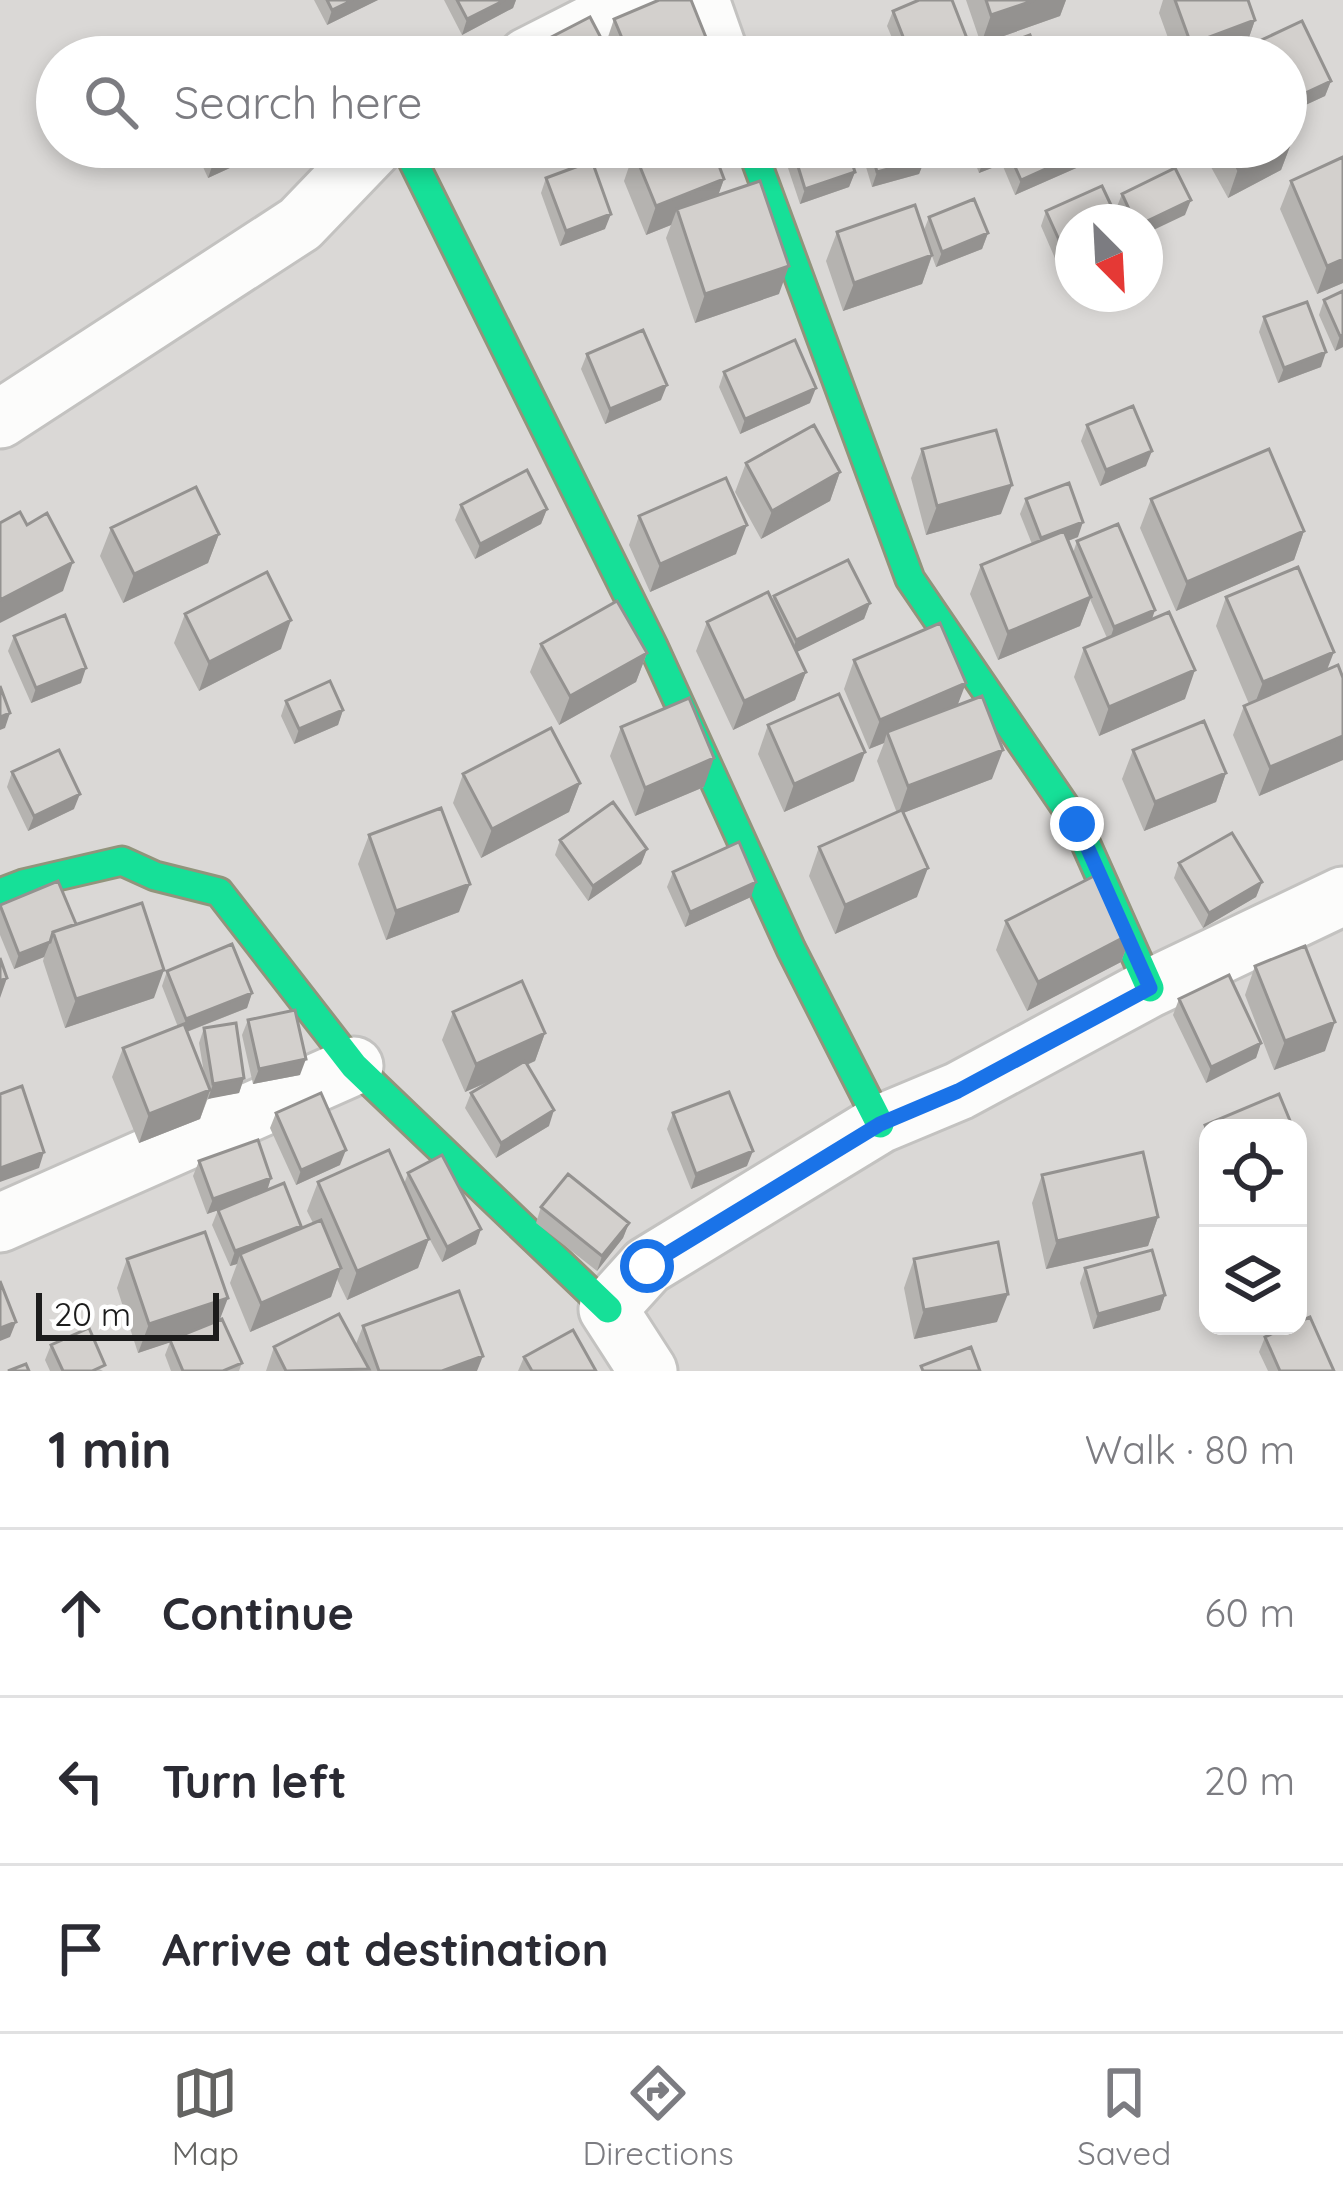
<!DOCTYPE html>
<html lang="en">
<head>
<meta charset="utf-8">
<style>
	body { margin:0; font-family:Quicksand,sans-serif; background:#f7f7f7; color:#2b2b33 }
	.controls { position:absolute; right:36px; bottom:36px; display:grid; overflow:hidden; border-radius:24px; box-shadow:0 6px 18px #0003 }
	.controls button { width:108px; height:108px; display:grid; place-items:center; padding:0; border:0; border-bottom:3px solid #e1e1e2; background:#fff; color:#2b2b33; font:60px sans-serif }
	.compass { position:absolute; left:1055px; top:204px; width:108px; height:108px; border-radius:50%; background:#fff; box-shadow:0 6px 18px #0003; rotate:156deg }
	.scale { position:absolute; left:36px; bottom:30px; width:183px; box-sizing:border-box; padding-left:12px; border:6px solid #1c1c1c; border-top:0; font-size:33px; line-height:42px; white-space:nowrap; color:#1c1c1c; -webkit-text-stroke:9px #fff; paint-order:stroke }
	.stop { position:absolute; width:36px; height:36px; margin:-27px; border:9px solid #1a73e8; border-radius:50%; background:#fff }
	.stop.end { background:#1a73e8; border-color:#fff; box-shadow:0 3px 12px #0008 }
	.list { margin:0; padding:0; list-style:none }
	h2 { display:flex; justify-content:space-between; align-items:center; height:156px; margin:0; padding:0 48px; font-size:51px }
	h2 small { font-size:39px; font-weight:400; color:#7c7c81 }
	.list li { display:grid; grid-template-columns:78px 1fr auto; gap:36px; align-items:center; box-sizing:border-box; height:168px; padding:0 48px; border-top:3px solid #e1e1e2 }
	.list b { display:block; font-size:45px; white-space:nowrap }
	.list em { font-size:39px; font-style:normal; color:#7c7c81 }
	.icon { flex:none; width:66px; height:66px; fill:none; stroke:currentColor; stroke-width:2; stroke-linecap:round; stroke-linejoin:round }
	.map { position:relative; flex:none; width:1343px; height:1371px; overflow:hidden }
	.search { position:absolute; background:#fff; box-shadow:0 6px 18px #0003; left:36px; right:36px; top:36px; height:132px; display:flex; align-items:center; gap:30px; box-sizing:border-box; padding:0 42px; border-radius:66px; color:#7c7c81; font-size:45px }
	.sheet { height:660px; background:#fff }
	nav { display:flex; justify-content:space-around; align-items:center; box-sizing:border-box; height:168px; border-top:3px solid #e1e1e2; background:#fff; font-size:33px; color:#7c7c81 }
	nav a { display:grid; justify-items:center; gap:6px }
	nav .on { color:#646462 }
	.map>svg:first-child { display:block }
	.residential { fill:#dad8d6; fill-rule:evenodd }
	.lines { fill:none; stroke-linecap:round; stroke-linejoin:round }
	.street-casing { stroke:#c3c2c0; stroke-width:63 }
	.fast-casing { stroke:#92947c; stroke-width:33 }
	.street { stroke:#fcfcfb; stroke-width:57 }
	.fast { stroke:#16e098; stroke-width:27 }
	.wall { fill:#b5b3b0 }
	.shaded-wall { fill:#949290 }
	.building { fill:#d3d0cd; stroke:#949290; stroke-width:3 }
	.route { stroke:#1a73e8; stroke-width:15 }
</style>
</head>
<body>
<div class="map">
<svg width="1343" height="1371" viewBox="0 0 1343 1371">
	<rect width="100%" height="100%" fill="#ebe9e4"/>
	<path class="residential" d="M0 0H1343V1371H0ZM57 57H1286V147H57ZM1073 222H1145V294H1073ZM1208 1128H1298V1326H1208Z"/>
	<g class="lines">
		<g class="street-casing">
			<path id="street" d="M700 0 720 57
				M527 57 639 0
				M0 419 300 224 374 147
				M0 1223 354 1066
				M648 1371 608 1309 647 1266 880 1124 959 1091 1150 988 1343 896"/>
		</g>
		<g class="fast-casing">
			<path id="fast" d="M406 147 653 646 791 949 880 1124
				M751 147 910 579 1077 824 1150 988
				M0 893 23 884 122 861 155 876 219 892 354 1066 608 1309"/>
		</g>
		<use href="#street" class="street"/>
		<use href="#fast" class="fast"/>
	</g>
	<path class="wall" d="M314 0H378L327 25Z
		M444 0H516L513 8 462 35Z
		M966 0H1066L1060 16 981 44Z
		M1163 0H1248L1255 20 1245 49 1223 57H1175L1159 13Z
		M893 11 972 56 1039 57H900L887 26Z
		M614 19 705 57H527L530 48 605 46Z
		M1302 21 1331 81 1325 96 1286 114V57H1250L1255 43Z
		M1292 141 1281 170 1228 198 1200 147H1286Z
		M194 147H260L256 156 208 178Z
		M783 147H847L855 172 849 187 800 204 782 150Z
		M860 147H922L925 159 919 174 872 187Z
		M969 147H1103L1099 158 1015 195 1002 164 979 173Z
		M634 152 724 179 718 195 779 294 695 323 666 238 671 225 646 235 624 181Z
		M546 178 605 229 560 246 541 193Z
		M1291 181 1343 283 1317 294 1280 209Z
		M1122 194 1185 215 1145 222H1123L1116 209Z
		M1046 211 1073 222V284L1067 286 1041 226Z
		M929 217 988 233 982 249 936 267 932 256 922 284 843 311 826 261 837 232 924 230Z
		M1343 291V347L1335 351 1319 315 1324 300Z
		M1264 317 1321 367 1278 383 1259 332Z
		M587 354 661 400 605 424 581 369Z
		M724 372 810 403 740 434 719 387Z
		M1087 425 1146 466 1100 486 1081 441Z
		M922 449 1001 514 926 535 911 478Z
		M746 463 840 472 830 501 761 539 735 492Z
		M1026 499 1078 537 1068 541 1073 553 1077 541 1152 620 1185 699 1099 736 1074 677 1084 648 1107 638 1090 599 1080 626 998 660 970 594 981 565 1032 544 1020 514Z
		M1151 499 1304 531 1294 560 1176 611 1140 528Z
		M461 505 547 509 541 524 475 559 455 520Z
		M639 516 736 554 650 592 629 545Z
		M111 528 219 534 208 563 123 603 100 556Z
		M774 596 870 603 864 619 796 652 806 672 795 700 733 730 696 651 707 622 772 601Z
		M1226 597 1327 670 1343 678V760L1259 796 1233 735 1244 706 1249 704 1216 626Z
		M185 614 281 649 199 691 174 643Z
		M14 636 81 683 31 703 8 651Z
		M541 644 647 653 636 682 559 725 530 672Z
		M854 660 958 705 992 779 903 813 917 897 835 934 809 876 819 847 897 813 877 761 884 743 869 749 844 689Z
		M286 701 343 710 338 725 294 744 281 716Z
		M768 725 854 781 784 812 758 754Z
		M621 727 704 787 635 816 610 756Z
		M1133 750 1226 773 1216 802 1144 831 1122 779Z
		M12 772 74 809 28 831 7 787Z
		M463 774 580 783 569 812 481 858 453 803Z
		M369 835 459 912 386 940 358 864Z
		M560 840 647 849 641 864 588 901 555 855Z
		M1179 863 1262 882 1256 897 1203 928 1174 878Z
		M673 872 751 897 685 927 667 887Z
		M0 905 76 924 154 998 65 1028 43 961 44 957 14 969 0 935Z
		M1006 921 1132 933 1121 962 1027 1011 996 950Z
		M1255 966 1325 1051 1274 1070 1245 995Z
		M167 971 252 993 247 1008 187 1032 204 1073 199 1043 204 1028 244 1078 239 1093 208 1098 200 1119 139 1143 112 1077 123 1048 178 1027 162 986Z
		M1179 999 1261 1043 1256 1058 1206 1083 1173 1015Z
		M453 1012 545 1033 535 1061 527 1065 549 1126 496 1158 465 1108 471 1093 491 1081 465 1092 442 1040Z
		M248 1020 300 1075 253 1084 242 1035Z
		M276 1113 340 1165 296 1185 270 1128Z
		M673 1113 747 1166 691 1189 667 1129Z
		M1205 1125 1208 1128V1160L1200 1140Z
		M199 1161 271 1178 267 1190 299 1229 313 1223 307 1211 318 1182 404 1184 408 1173 476 1244 442 1262 423 1227 429 1239 418 1268 347 1300 337 1279 331 1297 250 1332 230 1283 237 1264 230 1266 212 1225 218 1210 207 1214 193 1176Z
		M1042 1175 1158 1217 1148 1246 1046 1269 1032 1203Z
		M541 1207 629 1223 623 1238 597 1271 536 1223Z
		M127 1259 220 1319 242 1363 239 1371H171L165 1355 170 1342 138 1353 117 1288Z
		M914 1259 997 1322 914 1339 904 1288Z
		M1085 1268 1165 1295 1160 1310 1093 1329 1080 1283Z
		M363 1326 477 1371H266L274 1347 356 1344Z
		M1265 1337 1334 1371H1268L1259 1352Z
		M51 1345 103 1371H50L45 1360Z
		M524 1357 596 1371H518Z"/>
	<path class="shaded-wall" d="M353 0H378L327 25 332 10Z
		M505 0H516L513 8 462 35 467 19Z
		M1035 0H1066L1060 16 981 44 991 15Z
		M1255 20 1245 49 1223 57H1186L1191 44Z
		M709 45 705 57H680Z
		M1331 81 1325 96 1286 114V102Z
		M1292 141 1281 170 1228 198 1238 169 1281 147H1286V144Z
		M222 147H260L256 156 208 178 218 149Z
		M988 147H1047L1007 149 1002 164 979 173Z
		M1094 147H1103L1099 158 1015 195 1021 180Z
		M925 159 919 174 872 187 877 172Z
		M855 172 849 187 800 204 805 189Z
		M724 179 714 207 677 209 671 225 646 235 656 206Z
		M1191 200 1185 215 1145 234V222Z
		M611 214 605 229 560 246 566 231Z
		M988 233 982 249 936 267 942 252Z
		M932 255 922 284 843 311 854 283Z
		M1343 259V283L1317 294 1327 266Z
		M789 266 779 294 695 323 705 294Z
		M1343 335V347L1335 351 1340 336Z
		M1326 352 1321 367 1278 383 1284 368Z
		M667 385 661 400 605 424 610 409Z
		M816 388 810 403 740 434 745 419Z
		M1152 451 1146 466 1100 486 1106 470Z
		M840 472 830 501 761 539 772 511Z
		M1012 485 1001 514 926 535 937 506Z
		M547 509 541 524 475 559 480 544Z
		M1083 522 1078 537 1036 553 1041 538Z
		M747 525 736 554 650 592 660 564Z
		M1304 531 1294 560 1176 611 1187 582Z
		M219 534 208 563 123 603 134 574Z
		M73 562 63 591 0 623V600Z
		M1091 597 1080 626 998 660 1008 632Z
		M870 603 864 619 791 655 796 640Z
		M1155 610 1150 625 1109 642 1114 627Z
		M291 620 281 649 199 691 209 662Z
		M1334 652 1323 680 1252 711 1263 682Z
		M647 653 636 682 559 725 570 696Z
		M86 668 81 683 31 703 36 688Z
		M1195 670 1185 699 1099 736 1109 707Z
		M806 672 795 700 733 730 744 701Z
		M966 683 955 712 887 732 884 743 869 749 880 720Z
		M343 710 338 725 294 744 299 729Z
		M10 713 5 728 0 730V717Z
		M1343 736V760L1259 796 1270 767Z
		M1003 750 992 779 898 815 908 786Z
		M865 752 854 781 784 812 794 784Z
		M714 758 704 787 635 816 645 788Z
		M1226 773 1216 802 1144 831 1155 802Z
		M580 783 569 812 481 858 492 829Z
		M80 794 74 809 28 831 34 816Z
		M647 849 641 864 588 901 593 886Z
		M928 868 917 897 835 934 845 905Z
		M756 882 751 897 685 927 690 912Z
		M1262 882 1256 897 1203 928 1209 913Z
		M470 884 459 912 386 940 396 911Z
		M1132 933 1121 962 1027 1011 1038 982Z
		M50 942 44 957 14 969 19 954Z
		M164 970 154 998 65 1028 76 999Z
		M7 978 0 998V981Z
		M252 993 247 1008 181 1034 186 1019Z
		M1335 1022 1325 1051 1274 1070 1285 1041Z
		M545 1033 535 1061 465 1092 476 1064Z
		M1261 1043 1256 1058 1206 1083 1211 1067Z
		M306 1059 300 1075 253 1084 259 1069Z
		M244 1078 239 1093 208 1099 213 1084Z
		M210 1090 200 1119 139 1143 149 1114Z
		M554 1110 549 1126 496 1158 501 1143Z
		M346 1150 340 1165 296 1185 301 1170Z
		M753 1151 747 1166 691 1189 696 1174Z
		M44 1152 39 1168 0 1182V1168Z
		M271 1178 266 1194 207 1214 213 1199Z
		M1158 1217 1148 1246 1046 1269 1057 1241Z
		M629 1223 623 1238 597 1271 602 1256Z
		M301 1226 295 1241 240 1254 237 1264 230 1266 235 1251Z
		M481 1229 476 1244 442 1262 447 1247Z
		M429 1239 418 1268 347 1300 357 1271Z
		M341 1268 331 1297 250 1332 261 1303Z
		M1008 1294 997 1322 914 1339 924 1310Z
		M1165 1295 1160 1310 1093 1329 1098 1314Z
		M228 1298 217 1327 138 1353 149 1324Z
		M16 1322 10 1337 0 1341V1328Z
		M483 1356 477 1371H442Z"/>
	<path class="building" d="M327 0H353L332 10Z
		M457 0H505L467 19Z
		M659 0H691L709 45 680 57H630L614 19Z
		M919 0H952L973 54 965 57H911L893 11Z
		M986 0H1035L991 15Z
		M1175 0H1248L1255 20 1191 44Z
		M590 17 611 57H535L530 48Z
		M1302 21 1331 81 1286 102V57H1262L1255 43Z
		M1030 35 1039 57H970Z
		M260 47 264 57H238Z
		M646 147H712L724 179 656 206 634 152Z
		M792 147H847L855 172 805 189Z
		M870 147H922L925 159 877 172Z
		M1013 147H1094L1021 180 1007 149Z
		M1226 147H1281L1238 169Z
		M1343 157V259L1327 266 1291 181Z
		M592 161 611 214 566 231 546 178Z
		M1175 168 1191 200 1145 222H1135L1122 194Z
		M760 181 789 266 705 294 677 209Z
		M1102 186 1119 222H1073V271L1046 211Z
		M974 199 988 233 942 252 929 217Z
		M915 205 932 255 854 283 837 232Z
		M1343 291V335L1340 336 1324 300Z
		M1307 302 1326 352 1284 368 1264 317Z
		M643 330 667 385 610 409 587 354Z
		M795 340 816 388 745 419 724 372Z
		M1133 406 1152 451 1106 470 1087 425Z
		M814 425 840 472 772 511 746 463Z
		M996 430 1012 485 937 506 922 449Z
		M1269 449 1304 531 1187 582 1151 499Z
		M527 470 547 509 480 544 461 505Z
		M726 478 747 525 660 564 639 516Z
		M1069 483 1083 522 1041 538 1026 499Z
		M196 487 219 534 134 574 111 528Z
		M20 512 27 525 47 513 73 562 0 600V523Z
		M1118 524 1155 610 1114 627 1077 541Z
		M1064 531 1091 597 1008 632 981 565Z
		M848 560 870 603 796 640 774 596Z
		M1298 567 1334 652 1263 682 1226 597Z
		M267 572 291 620 209 662 185 614Z
		M768 592 806 672 744 701 707 622Z
		M617 601 647 653 570 696 541 644Z
		M1169 612 1195 670 1109 707 1084 648Z
		M65 615 86 668 36 688 14 636Z
		M940 623 966 683 880 720 854 660Z
		M1338 665 1343 678V736L1270 767 1244 706Z
		M330 681 343 710 299 729 286 701Z
		M0 686 10 713 0 717Z
		M839 694 865 752 794 784 768 725Z
		M982 696 1003 750 908 786 887 732Z
		M689 698 714 758 645 788 621 727Z
		M1204 721 1226 773 1155 802 1133 750Z
		M551 728 580 783 492 829 463 774Z
		M59 750 80 794 34 816 12 772Z
		M613 802 647 849 593 886 560 840Z
		M441 808 470 884 396 911 369 835Z
		M902 810 928 868 845 905 819 847Z
		M1232 833 1262 882 1209 913 1179 863Z
		M739 842 756 882 690 912 673 872Z
		M1100 873 1132 933 1038 982 1006 921Z
		M58 881 76 924 53 932 50 942 19 954 0 905Z
		M142 903 164 970 76 999 53 932Z
		M232 944 252 993 186 1019 167 971Z
		M1305 946 1335 1022 1285 1041 1255 966Z
		M0 958 7 978 0 981Z
		M1229 975 1261 1043 1211 1067 1179 999Z
		M522 981 545 1033 476 1064 453 1012Z
		M295 1010 306 1059 259 1069 248 1020Z
		M236 1023 244 1078 213 1084 204 1028Z
		M184 1024 210 1090 149 1114 123 1048Z
		M525 1061 554 1110 501 1143 471 1093Z
		M22 1086 44 1152 0 1168V1094Z
		M729 1092 753 1151 696 1174 673 1113Z
		M321 1093 346 1150 301 1170 276 1113Z
		M1279 1094 1293 1128H1208V1132L1205 1125Z
		M258 1140 271 1178 213 1199 199 1161Z
		M389 1150 429 1239 357 1271 318 1182Z
		M1143 1152 1158 1217 1057 1241 1042 1175Z
		M442 1155 481 1229 447 1247 408 1173Z
		M568 1174 629 1223 602 1256 541 1207Z
		M284 1183 301 1226 235 1251 218 1210Z
		M321 1220 341 1268 261 1303 240 1254Z
		M205 1232 228 1298 149 1324 127 1259Z
		M998 1242 1008 1294 924 1310 914 1259Z
		M1152 1250 1165 1295 1098 1314 1085 1268Z
		M0 1281 16 1322 0 1328Z
		M459 1291 483 1356 442 1371H379L363 1326Z
		M339 1314 369 1369 286 1371 274 1347Z
		M1310 1317 1334 1371H1280L1265 1337 1289 1326H1298V1322Z
		M222 1319 242 1363 223 1371H183L170 1340Z
		M89 1328 105 1365 92 1371H63L51 1345Z
		M573 1330 596 1371H532L524 1357Z
		M971 1347 980 1371H923L921 1366Z
		M26 1364 29 1371H8Z"/>
	<g class="lines">
		<path class="route" d="M647 1266 880 1124 958 1091 1150 988 1077 824"/>
	</g>
</svg>
<div class="controls">
<button><svg class="icon" aria-label="locate" viewBox="0 0 24 24"><circle cx="12" cy="12" r="6"/><path d="M12 2v4M12 18v4M2 12h4M18 12h4"/></svg></button>
<button><svg class="icon" aria-label="layers" viewBox="0 0 24 24"><path d="M12 4l9 5-9 5-9-5zM3 14l9 5 9-5"/></svg></button>
</div>
<svg class="compass" viewBox="-18 -18 36 36"><path d="M0-13l5 13h-10z" fill="#e53935"/><path d="M0 13l5-13h-10z" fill="#7c7c81"/></svg>
<div class="scale">20 m</div>
<div class="stop" style="left:647px;top:1266px"></div>
<div class="stop end" style="left:1077px;top:824px"></div>
<div class="search"><svg class="icon" aria-label="search" viewBox="0 0 24 24"><circle cx="10" cy="10" r="6"/><path d="M15 15l6 6"/></svg>Search here</div>
</div>
<section class="sheet">
<h2>1 min<small>Walk · 80 m</small></h2>
<ul class="list">
<li><svg class="icon" aria-label="ahead" viewBox="0 0 24 24"><path d="M12 20V5M6 11l6-6 6 6"/></svg><div><b>Continue</b></div><em>60 m</em></li>
<li><svg class="icon" aria-label="left" viewBox="0 0 24 24"><path d="M17 20v-9H6M10 6l-5 5 5 5"/></svg><div><b>Turn left</b></div><em>20 m</em></li>
<li><svg class="icon" aria-label="arrive" viewBox="0 0 24 24"><path d="M6 21V4h12l-3 4 3 4H6"/></svg><div><b>Arrive at destination</b></div></li>
</ul>
</section>
<nav>
<a class="on"><svg class="icon" aria-label="map" viewBox="0 0 24 24"><path d="M3 6l6-2 6 2 6-2v14l-6 2-6-2-6 2zM9 4v14M15 6v14"/></svg>Map</a>
<a><svg class="icon" aria-label="directions" viewBox="0 0 24 24"><path d="M12 3l9 9-9 9-9-9zM9 14v-3h6M13 9l2 2-2 2"/></svg>Directions</a>
<a><svg class="icon" aria-label="saved" viewBox="0 0 24 24"><path d="M7 4h10v16l-5-4-5 4z"/></svg>Saved</a>
</nav>
</body>
</html>
